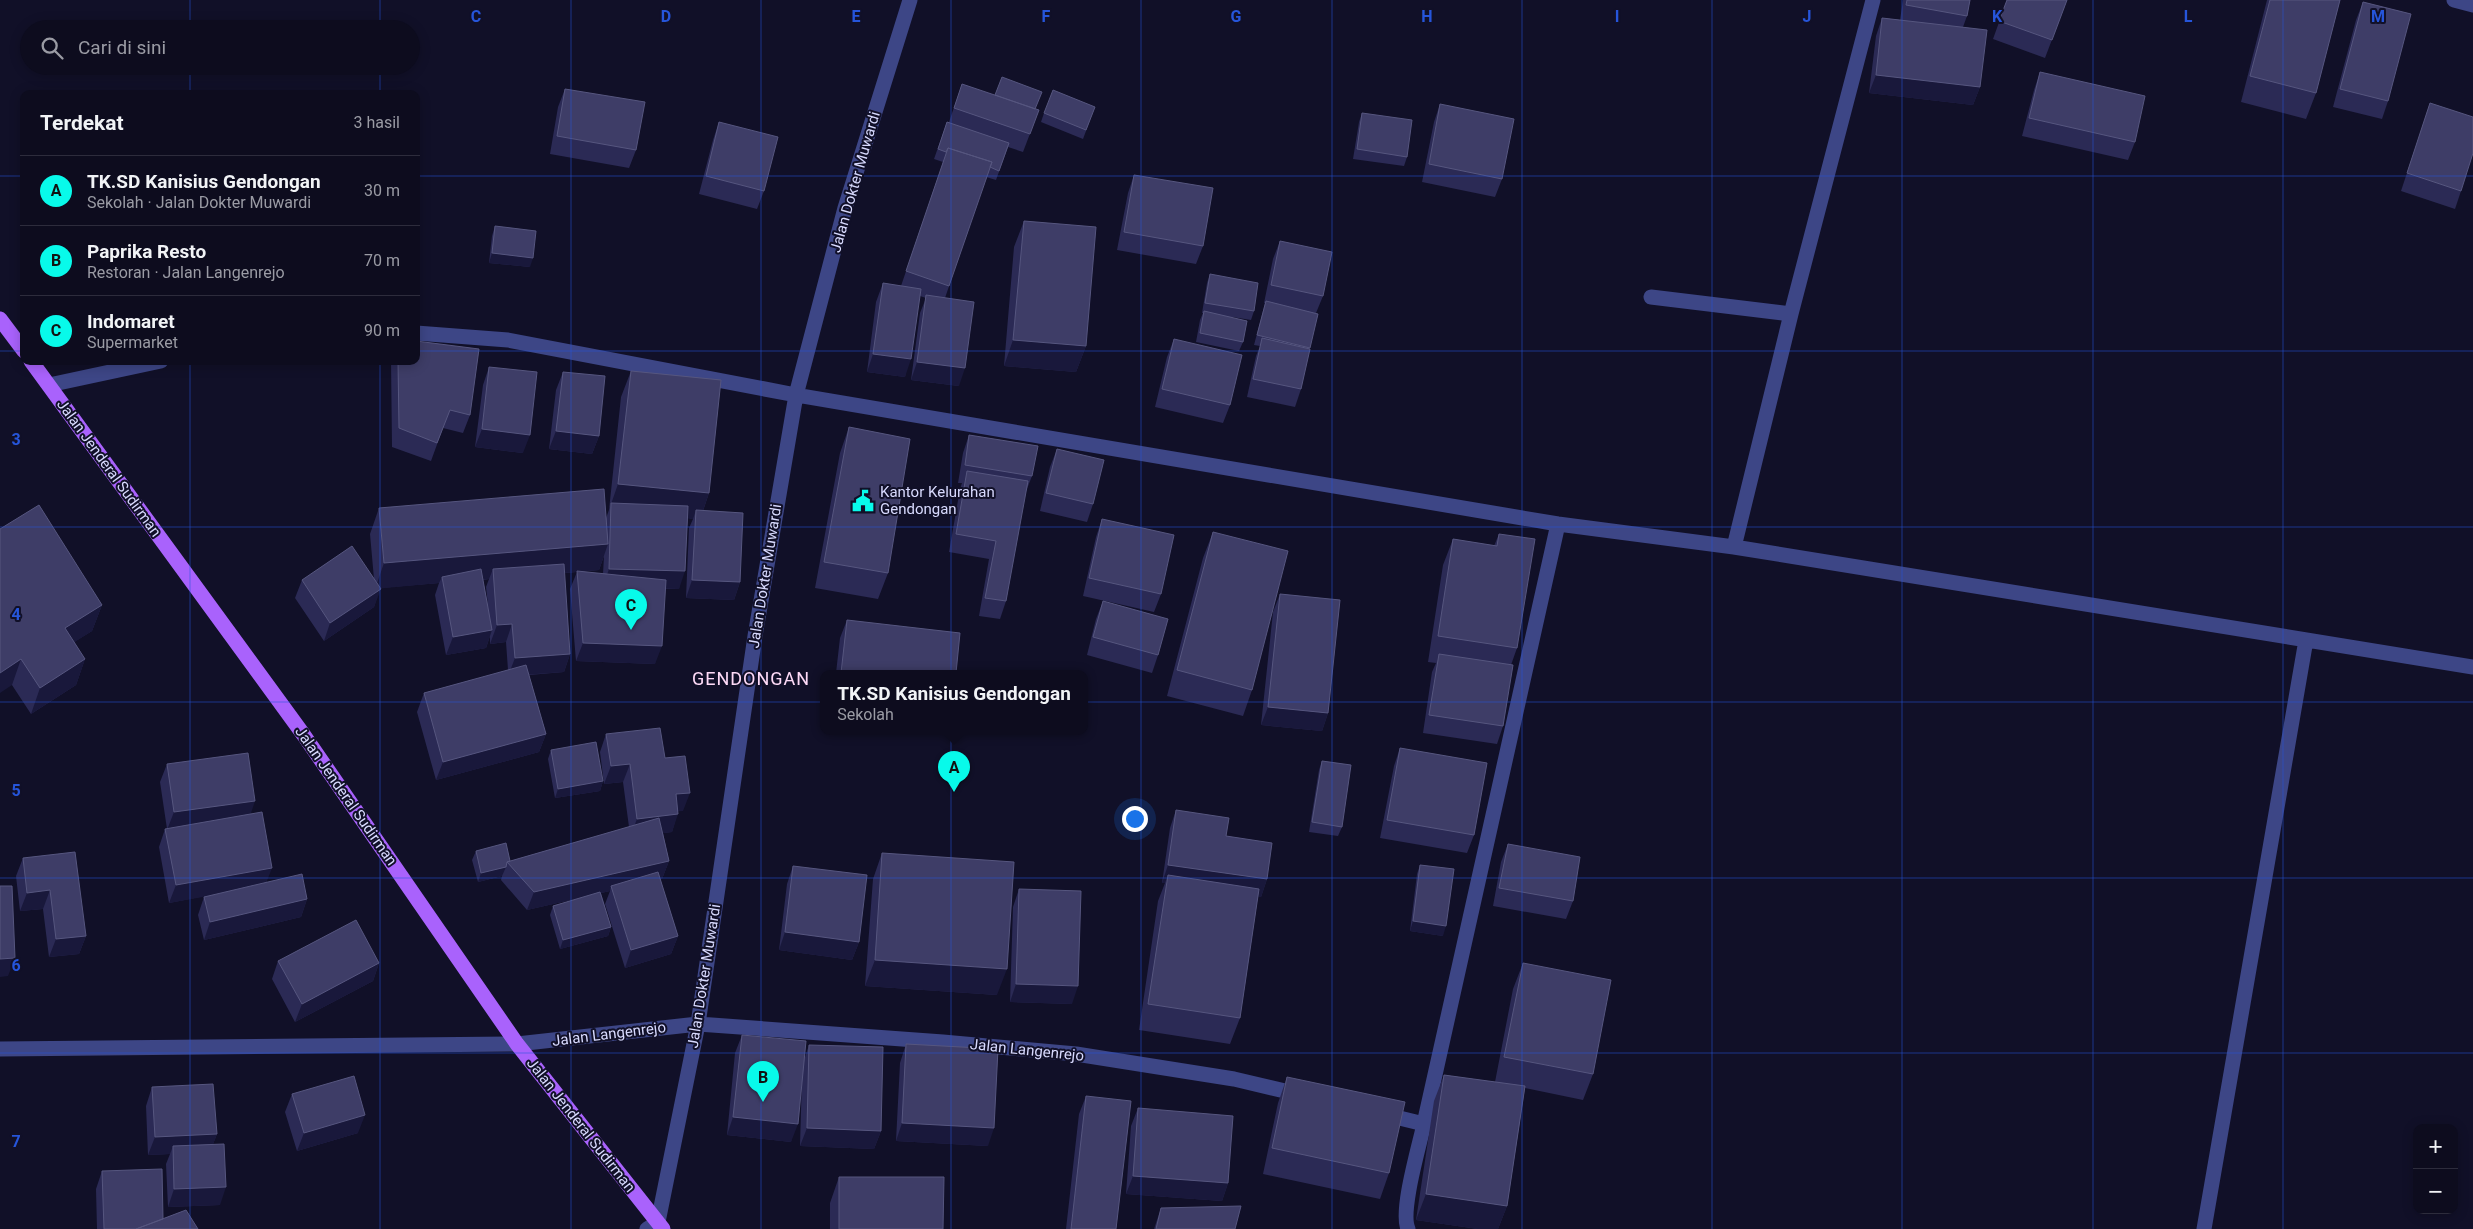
<!DOCTYPE html>
<html lang="id">
<head>
<meta charset="utf-8">
<style>
	body { margin:0; font-family:Roboto,sans-serif; background:#161527; color:#f1f3f6 }
	.controls { position:absolute; right:15px; bottom:15px; display:grid; overflow:hidden; border-radius:10px; box-shadow:0 2px 12px #0003 }
	.controls button { width:45px; height:45px; display:grid; place-items:center; padding:0; border:0; border-bottom:1px solid #2d2c3c; background:#0d0c1e; color:#f1f3f6; font:25px sans-serif }
	.you { position:absolute; left:1134px; top:818px; width:18px; height:18px; margin:-12px; border:4px solid #fff; border-radius:50%; background:#1a73e8; box-shadow:0 0 0 8px #1a73e833 }
	.badge { display:grid; place-items:center; width:32px; height:32px; border-radius:50%; background:#08faea; color:#111; font-size:16px; font-weight:700 }
	.pin { position:absolute; translate:-50% -41px; filter:drop-shadow(0 1px 2px #0008) }
	.pin::after { content:''; position:absolute; top:26px; width:18px; height:15px; background:inherit; clip-path:polygon(0 0,100% 0,50% 100%) }
	.popup { position:absolute; left:820px; top:670px; width:268px; height:65px; box-sizing:border-box; display:grid; place-content:center; border-radius:10px; background:#0d0c1e; filter:drop-shadow(0 1px 4px #0005); font-size:16px; white-space:nowrap; color:#9a9ba4 }
	.popup b { font-size:19px; color:#f1f3f6 }
	.popup::after { content:''; position:absolute; left:50%; top:100%; margin-left:-10px; border:10px solid transparent; border-top-color:#0d0c1e }
	.list { margin:0; padding:0; list-style:none }
	h2 { display:flex; justify-content:space-between; align-items:center; height:65px; margin:0; padding:0 20px; font-size:21px }
	h2 small { font-size:16px; font-weight:400; color:#9a9ba4 }
	.list li { display:grid; grid-template-columns:32px 1fr auto; gap:15px; align-items:center; box-sizing:border-box; height:70px; padding:0 20px; border-top:1px solid #2d2c3c }
	.list b { display:block; font-size:19px; white-space:nowrap }
	.list p { margin:0; font-size:16px; white-space:nowrap; color:#9a9ba4 }
	.list em { font-size:16px; font-style:normal; color:#9a9ba4 }
	.icon { flex:none; width:28px; height:28px; fill:none; stroke:currentColor; stroke-width:2; stroke-linecap:round; stroke-linejoin:round }
	.map { position:relative; flex:none; width:2473px; height:1229px; overflow:hidden }
	.search { position:absolute; background:#0d0c1e; box-shadow:0 2px 12px #0003; left:20px; top:20px; width:400px; height:55px; display:flex; align-items:center; gap:12px; box-sizing:border-box; padding:0 18px; border-radius:28px; color:#9a9ba4; font-size:19px }
	.panel { position:absolute; background:#0d0c1e; box-shadow:0 2px 12px #0003; left:20px; top:90px; width:400px; height:275px; border-radius:10px }
	.map>svg:first-child { display:block }
	.lines { fill:none; stroke-linecap:round; stroke-linejoin:round }
	.minor { stroke:#3d4686; stroke-width:15 }
	.major { stroke:#a962fc; stroke-width:15 }
	.wall { fill:#2b2a55; fill-rule:evenodd }
	.shaded-wall { fill:#19183b }
	.building { fill:#3e3d67; stroke:#56567f }
	.grid { fill:none; stroke:#2655da; stroke-width:1; stroke-opacity:0.55 }
	.labels { text-anchor:middle; dominant-baseline:central; stroke-width:4; stroke-linejoin:round; paint-order:stroke }
	.street-label { font-size:15px; fill:#d8dafe; stroke:#111028 }
	.poi-label { font-size:15px; fill:#d8dafe; stroke:#111028; text-anchor:start }
	.quarter-label { font-size:18px; letter-spacing:1px; fill:#fedaf7; stroke:#111028 }
	.grid-label { font-size:16px; text-anchor:middle; font-weight:bold; fill:#2655da; stroke:#111028; stroke-width:4; stroke-linejoin:round; paint-order:stroke }
</style>
</head>
<body>
<div class="map">
<svg width="2473" height="1229" viewBox="0 0 2473 1229">
	<rect width="100%" height="100%" fill="#111028"/>
	<g class="lines">
		<path class="minor" d="M2454 0 2473 5
			M1651 297 1791 314
			M416 333 508 340 796 395 1558 524 1734 547 2473 667
			M49 385 161 361
			M1734 547 1791 314 1873 0
			M0 1049 517 1044 698 1024 943 1042 1076 1054 1234 1079 1302 1095
			M1383 1114 1424 1124C1419 1147 1400 1211 1408 1229
			M1424 1124 1558 524
			M647 1229 658 1222 698 1024 755 636 796 395 845 208 910 0
			M2204 1229 2306 640"/>
		<path class="major" d="M0 319 24 351
			M31 361 303 734 517 1044 663 1229"/>
	</g>
	<path class="wall" d="M1903 0H1970L1967 16 1963 27 1980 87 1973 105 1869 93 1876 36 1882 18 1900 20Z
		M2007 0H2067L2045 58 1993 39Z
		M2267 0H2340L2316 93 2306 119 2241 102Z
		M2363 2 2388 101 2382 119 2333 107 2356 20Z
		M2040 72 2135 142 2128 160 2022 136 2034 90Z
		M962 84 1039 110 1023 152 1008 147 996 180 986 177 945 298 959 386 911 380 920 313 926 298 920 296 905 377 867 372 876 302 883 283 901 286 943 162 934 159 947 122H949Z
		M565 89 636 150 629 168 550 154 558 107Z
		M2430 103 2461 191 2455 209 2401 191Z
		M1440 104 1502 179 1495 197 1422 182 1434 122Z
		M1095 107 1083 139 1041 122 1044 113Z
		M1362 113 1407 157 1404 166 1353 159 1359 122Z
		M719 122 764 191 757 209 699 194 713 140Z
		M1134 175 1203 246 1196 264 1117 250 1128 193Z
		M1024 221 1086 346 1076 372 1004 366 1014 247Z
		M495 226 530 267 489 263 492 236Z
		M1280 241 1323 296 1316 313 1301 389 1295 407 1247 397 1256 356 1260 346 1254 345 1265 303H1264L1273 259Z
		M1210 274 1254 311 1251 320 1232 317 1243 342 1239 351 1196 342 1200 320 1203 313H1202L1207 283Z
		M1174 339 1230 405 1223 423 1155 407 1167 357Z
		M391 361H416L470 415 463 433 443 428 431 461 392 447Z
		M489 367 523 453 475 447 483 385Z
		M631 371 709 493 703 511 740 582 734 600 686 598 689 528 693 519 688 518 679 589H665L655 664 576 661 570 589 577 572 564 573 570 654 564 672 529 675 546 734 539 752 436 780 417 712 424 693 508 670 506 642 490 644V636L486 648 446 655 435 595 439 583 380 588 374 607 324 641 295 598 302 580 374 579 370 534 379 508 606 518 609 510 621 397ZM604 556 603 574 579 572 599 570ZM489 579 486 587 488 605 483 580Z
		M563 372 599 436 592 454 549 449 556 390Z
		M849 427 888 573 878 599 815 588 840 453Z
		M969 435 1032 476 1025 494 1006 601 1000 619 979 616 989 559 949 552 960 489 962 483H958L963 453Z
		M1057 449 1093 504 1087 522 1040 511 1050 467Z
		M1102 519 1161 594 1154 612 1083 596 1096 537Z
		M0 529 102 605 92 631 74 642 85 659 76 685 31 714 12 685Z
		M1213 532 1252 690 1243 716 1167 696 1203 558Z
		M1499 534 1517 648 1511 665 1503 726 1497 744 1423 733 1432 672 1436 663 1428 662 1443 565 1453 539 1494 546Z
		M1280 594 1328 713 1322 731 1261 725 1273 612Z
		M1103 601 1158 655 1152 673 1087 655 1096 619Z
		M847 620 956 673H836L840 638Z
		M606 734 665 758 683 811H678L672 832 663 833 669 861 662 879H660L678 936 671 954 625 968 605 904 610 891 601 893 611 927 608 936 560 949 550 915 553 906 588 896 527 910 501 880 502 876 478 882 472 860 476 851 510 861 629 827 623 782 604 784 600 752Z
		M1400 748 1474 835 1467 853 1380 838 1394 766Z
		M551 750 603 781 600 791 555 798 548 759Z
		M1322 761 1342 827 1338 836 1309 832 1319 770Z
		M167 764 251 814 267 882 307 899 301 917 204 940 198 915 204 897 205 896 169 903 159 847 165 829H167L160 782Z
		M1176 810 1226 836 1267 879 1261 897 1258 896 1240 1018 1230 1044 1139 1030 1158 901 1165 883H1162L1170 828Z
		M1508 844 1573 901 1566 919 1493 906 1501 862Z
		M882 853 997 995 865 986 873 879Z
		M23 858 86 936 79 954 49 957 43 909 20 911 16 876Z
		M1420 865 1443 936 1410 931 1417 874Z
		M793 866 859 942 852 960 779 950 787 884Z
		M1019 889 1072 1004 1010 1002 1013 907Z
		M278 961 379 963 373 981 295 1022 272 979Z
		M1523 963 1593 1074 1583 1100 1525 1088 1507 1206 1498 1229H1478L1416 1220 1434 1101 1444 1075 1495 1082 1513 989Z
		M742 1035 804 1060 809 1045 881 1131 874 1149 800 1146 802 1076 791 1142 727 1135 735 1053Z
		M906 1044 988 1146 896 1141 900 1063Z
		M1287 1077 1389 1173 1380 1199 1263 1174 1278 1103Z
		M152 1087 217 1134 213 1144 220 1205 168 1207 166 1164 170 1154 148 1155 146 1106Z
		M292 1094 358 1133 297 1151 285 1112Z
		M1086 1096 1116 1229H1066L1079 1114Z
		M1138 1108 1228 1183 1222 1201 1126 1194 1131 1126Z
		M102 1171 163 1219 198 1229H97L96 1189Z
		M839 1177 943 1229H830V1203Z
		M1161 1208 1235 1229H1154Z"/>
	<path class="shaded-wall" d="M1876 75 1980 87 1973 105 1869 93Z
		M492 253 533 258 530 267 489 263Z
		M1013 340 1086 346 1076 372 1004 366Z
		M873 354 911 359 905 377 867 372Z
		M917 362 965 368 959 386 911 380Z
		M482 429 530 435 523 453 475 447Z
		M556 431 599 436 592 454 549 449Z
		M618 484 709 493 700 519 696 510 693 519 611 510V503L609 510Z
		M608 544 599 570 494 579 493 569 489 579 443 583 442 577 439 583 375 589 384 563Z
		M609 569 685 571 679 589 603 587Z
		M692 580 740 582 734 600 686 598Z
		M381 589 374 607 324 641 330 623Z
		M102 605 92 631 56 654 65 628Z
		M512 624 506 642 490 644 497 625Z
		M492 630 486 648 446 655 453 637Z
		M583 643 662 646 655 664 576 661Z
		M570 654 564 672 508 676 515 658Z
		M21 659 12 685 0 693V673Z
		M85 659 76 685 31 714 40 688Z
		M1268 707 1328 713 1322 731 1261 725Z
		M546 734 539 752 436 780 443 762Z
		M630 764 623 782 604 784 611 766Z
		M603 781 600 791 555 798 558 789Z
		M690 793 683 811 669 812 676 794Z
		M255 801 249 819 167 830 174 812Z
		M678 814 672 832 630 837 637 819Z
		M669 861 662 879 613 890 611 886 610 891 527 910 534 892Z
		M1168 865 1267 879 1261 897 1166 884 1168 875 1165 883H1162Z
		M506 867 502 876 478 882 481 873Z
		M272 868 265 886 169 903 176 885Z
		M50 890 43 909 20 911 27 893Z
		M307 899 301 917 204 940 210 922Z
		M1413 921 1446 926 1443 936 1410 931Z
		M611 927 608 936 560 949 563 940Z
		M785 932 859 942 852 960 779 950Z
		M86 936 79 954 49 957 56 939Z
		M678 936 671 954 625 968 631 950Z
		M15 958 8 976 0 977V959Z
		M875 960 1007 969 997 995 865 986Z
		M379 963 373 981 295 1022 302 1004Z
		M1016 984 1078 986 1072 1004 1010 1002Z
		M365 1115 358 1133 297 1151 304 1133Z
		M733 1117 798 1124 791 1142 727 1135Z
		M902 1123 994 1128 988 1146 896 1141Z
		M807 1128 881 1131 874 1149 800 1146Z
		M217 1134 210 1152 173 1146 170 1154 148 1155 155 1137Z
		M1133 1176 1228 1183 1222 1201 1126 1194Z
		M226 1187 220 1205 168 1207 174 1189Z
		M1426 1194 1507 1206 1498 1229H1478L1416 1220Z"/>
	<path class="building" d="M1907 0H1970L1967 16 1906 5Z
		M2007 0H2067L2052 40 1999 21Z
		M2270 0H2340L2316 93 2250 76Z
		M2363 2 2411 14 2388 101 2340 89Z
		M1882 18 1987 30 1980 87 1876 75Z
		M2040 72 2145 96 2135 142 2029 118Z
		M1002 77 1042 92 1035 109 995 95Z
		M962 84 1039 110 1030 134 954 108Z
		M565 89 645 102 636 150 557 136Z
		M1053 90 1095 107 1086 130 1044 113Z
		M2430 103 2473 117V153L2461 191 2407 173Z
		M1440 104 1514 119 1502 179 1429 164Z
		M1362 113 1412 120 1407 157 1357 149Z
		M719 122 778 137 764 191 706 176Z
		M947 122 1009 143 999 171 990 167 992 162 948 148 946 152 938 149Z
		M948 148 992 162 949 286 906 271Z
		M1134 175 1213 188 1203 246 1124 232Z
		M1024 221 1096 227 1086 346 1013 340Z
		M495 226 536 231 533 258 492 253Z
		M1280 241 1332 252 1323 296 1271 285Z
		M1210 274 1258 283 1254 311 1205 303Z
		M883 283 921 289 911 359 873 354Z
		M926 295 974 302 965 368 917 362Z
		M1266 301 1318 314 1310 348 1257 335Z
		M1204 311 1247 321 1243 342 1200 333Z
		M1262 338 1310 349 1301 389 1253 379Z
		M1174 339 1242 355 1230 405 1162 389Z
		M416 341 479 349 470 415 450 410 437 443 399 428 398 361H416Z
		M489 367 537 372 530 435 482 429Z
		M631 371 721 380 709 493 618 484Z
		M563 372 605 376 599 436 556 431Z
		M849 427 910 439 888 573 824 562Z
		M969 435 1038 446 1032 476 965 465Z
		M1057 449 1104 460 1093 504 1046 493Z
		M967 471 1028 481 1006 601 985 598 996 541 956 534Z
		M604 489 608 544 384 563 379 508Z
		M611 503 688 506 685 571 609 569Z
		M39 505 102 605 65 628 85 659 40 688 21 659 0 673V529Z
		M696 510 743 513 740 582 692 580Z
		M1102 519 1174 535 1161 594 1089 578Z
		M1213 532 1288 551 1252 690 1177 670Z
		M1499 534 1535 539 1517 648 1438 636 1453 539 1497 546Z
		M352 546 381 589 330 623 302 580Z
		M564 564 570 654 515 658 512 624 497 625 493 569Z
		M481 569 492 630 453 637 442 577Z
		M577 571 666 580 662 646 583 643Z
		M1280 594 1340 600 1328 713 1268 707Z
		M1103 601 1168 619 1158 655 1093 637Z
		M847 620 960 633 956 673H841Z
		M1439 654 1513 665 1503 726 1429 715Z
		M526 665 546 734 443 762 424 693Z
		M660 728 665 758 685 756 690 793 676 794 678 814 637 819 630 764 611 766 606 734Z
		M596 742 603 781 558 789 551 750Z
		M1400 748 1487 763 1474 835 1387 820Z
		M248 753 255 801 174 812 167 764Z
		M1322 761 1351 765 1342 827 1312 822Z
		M1176 810 1229 818 1226 836 1272 843 1267 879 1168 865Z
		M262 812 272 868 176 885 165 829Z
		M659 818 669 861 534 892 507 862Z
		M506 843 510 861 507 862 506 867 481 873 476 851Z
		M1508 844 1580 857 1573 901 1499 888Z
		M75 852 86 936 56 939 50 890 27 893 23 858Z
		M882 853 1014 862 1007 969 875 960Z
		M1420 865 1454 869 1446 926 1413 921Z
		M793 866 867 875 859 942 785 932Z
		M658 872 678 936 631 950 611 886Z
		M302 874 307 899 210 922 204 897Z
		M1168 875 1259 889 1240 1018 1148 1004Z
		M0 886H12L15 958 0 959Z
		M1019 889 1081 891 1078 986 1016 984Z
		M600 892 611 927 563 940 553 906Z
		M356 920 379 963 302 1004 278 961Z
		M1523 963 1611 980 1593 1074 1504 1057Z
		M742 1035 806 1041 798 1124 733 1117Z
		M906 1044 998 1049 994 1128 902 1123Z
		M809 1045 883 1047 881 1131 807 1128Z
		M1444 1075 1525 1086 1507 1206 1426 1194Z
		M354 1076 365 1115 304 1133 292 1094Z
		M1287 1077 1405 1102 1389 1173 1272 1148Z
		M213 1084 217 1134 155 1137 152 1087Z
		M1086 1096 1131 1101 1116 1229H1071Z
		M1138 1108 1233 1116 1228 1183 1133 1176Z
		M224 1144 226 1187 174 1189 173 1146Z
		M162 1169 163 1219 136 1229H104L102 1171Z
		M839 1177H944L943 1229H839Z
		M1241 1206 1235 1229H1156L1161 1208Z
		M186 1210 198 1229H136Z"/>
	<path class="grid" d="M190 0V29M380 0V29M571 0V1229M761 0V1229M951 0V1229M1141 0V1229M1332 0V1229M1522 0V1229M1712 0V1229M1902 0V1229M2093 0V1229M2283 0V1229M190 66V94M380 66V94M0 176H24M416 176H2473M0 351H24M416 351H2473M190 361V1229M380 361V1229M0 527H2473M0 702H2473M0 878H2473M0 1053H2473"/>
	<defs>
		<g id="civic-bare" transform="scale(1.725)"><path d="M-.6-6.5H3V-4.5H.6V-3L4-1V1h2V6H-6V1h2V-1L-.6-3ZM-1.2 2.5V6h2.4V2.5Z" fill="#08faea" stroke="#111028" stroke-width="2.5" paint-order="stroke"/></g>
	</defs>
	<g fill-rule="evenodd">
		<use href="#civic-bare" x="863" y="501"/>
	</g>
	<g class="labels">
		<g class="street-label">
			<text transform="translate(855 182) rotate(-74)">Jalan Dokter Muwardi</text>
			<text transform="translate(109 468) rotate(54)">Jalan Jenderal Sudirman</text>
			<text transform="translate(765 576) rotate(-81)">Jalan Dokter Muwardi</text>
			<text transform="translate(346 796) rotate(55)">Jalan Jenderal Sudirman</text>
			<text transform="translate(704 976) rotate(-81)">Jalan Dokter Muwardi</text>
			<text transform="translate(609 1034) rotate(-7)">Jalan Langenrejo</text>
			<text transform="translate(1027 1050) rotate(6)">Jalan Langenrejo</text>
			<text transform="translate(581 1125) rotate(52)">Jalan Jenderal Sudirman</text>
		</g>
		<g class="poi-label">
			<text x="880" y="492">Kantor Kelurahan<tspan x="880" dy="17">Gendongan</tspan></text>
		</g>
		<g class="quarter-label">
			<text x="751" y="678">GENDONGAN</text>
		</g>
	</g>
	<g class="grid-label">
		<text x="476" y="22">C</text>
		<text x="666" y="22">D</text>
		<text x="856" y="22">E</text>
		<text x="1046" y="22">F</text>
		<text x="1236" y="22">G</text>
		<text x="1427" y="22">H</text>
		<text x="1617" y="22">I</text>
		<text x="1807" y="22">J</text>
		<text x="1997" y="22">K</text>
		<text x="2188" y="22">L</text>
		<text x="2378" y="22">M</text>
		<text x="16" y="445">3</text>
		<text x="16" y="620">4</text>
		<text x="16" y="796">5</text>
		<text x="16" y="971">6</text>
		<text x="16" y="1147">7</text>
	</g>
</svg>
<div class="controls">
<button>+</button>
<button>−</button>
</div>
<div class="you"></div>
<div class="pin badge" style="left:954px;top:792px">A</div>
<div class="popup"><b>TK.SD Kanisius Gendongan</b>Sekolah</div>
<div class="pin badge" style="left:763px;top:1102px">B</div>
<div class="pin badge" style="left:631px;top:630px">C</div>
<div class="search"><svg class="icon" aria-label="search" viewBox="0 0 24 24"><circle cx="10" cy="10" r="6"/><path d="M15 15l6 6"/></svg>Cari di sini</div>
<section class="panel">
<h2>Terdekat<small>3 hasil</small></h2>
<ul class="list">
<li><span class="badge">A</span><div><b>TK.SD Kanisius Gendongan</b><p>Sekolah · Jalan Dokter Muwardi</p></div><em>30 m</em></li>
<li><span class="badge">B</span><div><b>Paprika Resto</b><p>Restoran · Jalan Langenrejo</p></div><em>70 m</em></li>
<li><span class="badge">C</span><div><b>Indomaret</b><p>Supermarket</p></div><em>90 m</em></li>
</ul>
</section>
</div>
</body>
</html>
